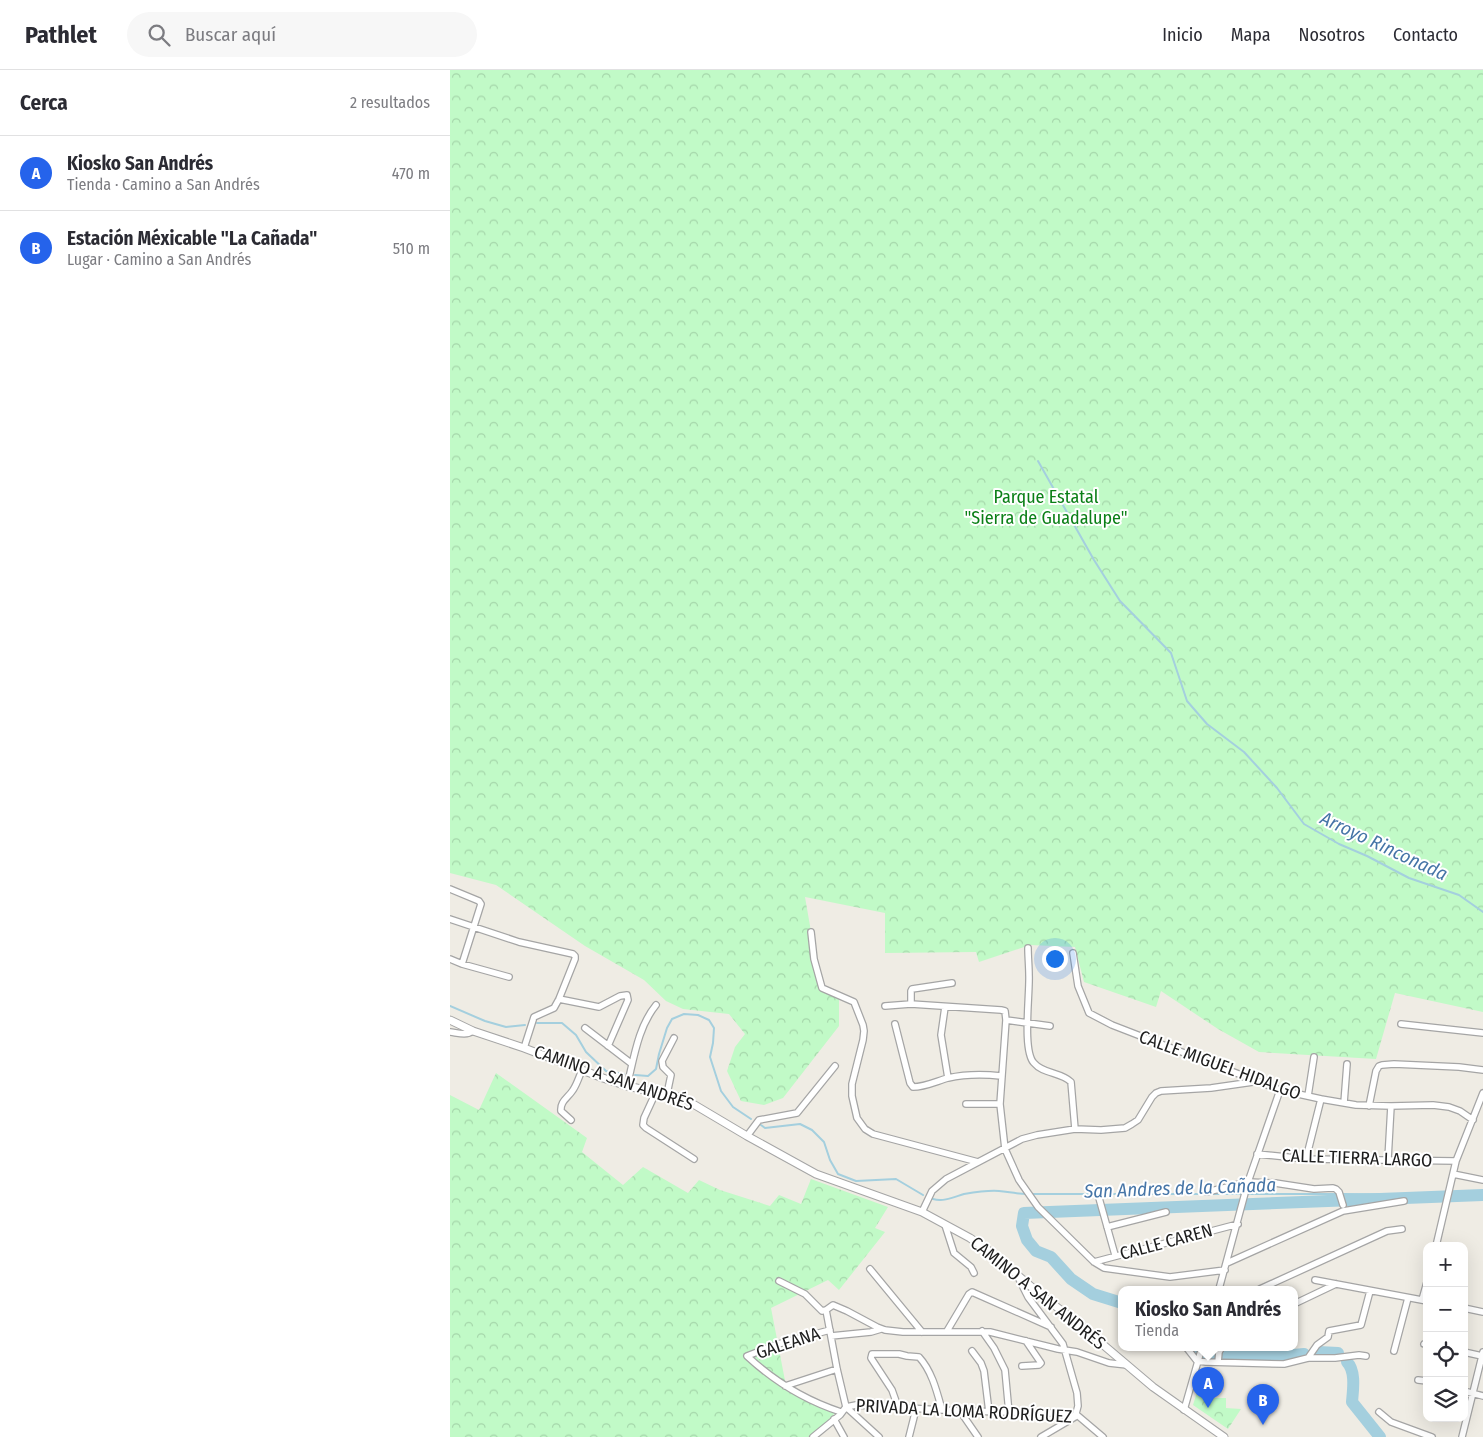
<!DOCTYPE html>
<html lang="es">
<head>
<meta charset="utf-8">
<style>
	body { margin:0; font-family:"Fira Sans Condensed",sans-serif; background:#f7f7f7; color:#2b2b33 }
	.controls { position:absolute; right:15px; bottom:15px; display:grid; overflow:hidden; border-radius:10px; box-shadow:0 5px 20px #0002 }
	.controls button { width:45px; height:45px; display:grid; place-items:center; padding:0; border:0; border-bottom:1px solid #e1e1e2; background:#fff; color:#2b2b33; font:25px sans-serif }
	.you { position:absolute; left:604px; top:888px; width:18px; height:18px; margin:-12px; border:4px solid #fff; border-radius:50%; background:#1a73e8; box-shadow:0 0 0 8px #1a73e833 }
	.badge { display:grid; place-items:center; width:32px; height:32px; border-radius:50%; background:#2563eb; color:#fff; font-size:16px; font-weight:700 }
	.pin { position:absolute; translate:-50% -41px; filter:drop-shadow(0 1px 2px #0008) }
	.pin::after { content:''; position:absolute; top:26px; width:18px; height:15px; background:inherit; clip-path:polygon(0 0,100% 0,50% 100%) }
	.popup { position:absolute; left:668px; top:1216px; width:180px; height:65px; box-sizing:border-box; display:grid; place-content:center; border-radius:10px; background:#fff; filter:drop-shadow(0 1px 4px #0005); font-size:16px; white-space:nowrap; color:#7c7c81 }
	.popup b { font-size:19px; color:#2b2b33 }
	.popup::after { content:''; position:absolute; left:50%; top:100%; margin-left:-10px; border:10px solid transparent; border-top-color:#fff }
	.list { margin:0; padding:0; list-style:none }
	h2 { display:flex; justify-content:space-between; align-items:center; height:65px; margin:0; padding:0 20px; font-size:21px }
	h2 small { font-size:16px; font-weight:400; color:#7c7c81 }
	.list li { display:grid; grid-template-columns:32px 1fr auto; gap:15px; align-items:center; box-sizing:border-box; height:75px; padding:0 20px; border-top:1px solid #e1e1e2 }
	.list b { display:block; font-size:19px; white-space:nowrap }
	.list p { margin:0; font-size:16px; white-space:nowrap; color:#7c7c81 }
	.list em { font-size:16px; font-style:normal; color:#7c7c81 }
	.icon { flex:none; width:28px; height:28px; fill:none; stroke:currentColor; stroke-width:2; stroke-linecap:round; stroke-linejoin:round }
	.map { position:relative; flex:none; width:1033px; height:1367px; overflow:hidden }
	header { display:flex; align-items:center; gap:30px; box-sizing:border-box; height:70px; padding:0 25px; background:#fff; border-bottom:1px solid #e1e1e2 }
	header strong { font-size:24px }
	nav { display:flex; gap:28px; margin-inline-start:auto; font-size:18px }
	.search { width:350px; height:45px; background:#f7f7f7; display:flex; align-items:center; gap:12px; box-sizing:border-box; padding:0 18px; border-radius:28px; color:#7c7c81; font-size:19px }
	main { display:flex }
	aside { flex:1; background:#fff }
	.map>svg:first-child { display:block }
	.park { fill:url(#park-crowns) }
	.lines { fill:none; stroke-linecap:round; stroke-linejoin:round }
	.stream { stroke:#a4cfde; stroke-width:2 }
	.river { stroke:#a4cfde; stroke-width:12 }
	.minor-casing { stroke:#a5a5a5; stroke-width:8 }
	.tertiary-casing { stroke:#a5a5a5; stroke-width:9 }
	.minor { stroke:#fff; stroke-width:5.5 }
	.tertiary { stroke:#fff; stroke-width:7 }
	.labels { text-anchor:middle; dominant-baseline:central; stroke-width:4; stroke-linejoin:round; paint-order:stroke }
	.park-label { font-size:18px; fill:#0a7f16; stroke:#fff }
	.street-label { font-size:18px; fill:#1e1e1e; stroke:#fff }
	.water-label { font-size:19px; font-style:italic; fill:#4675a7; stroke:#fff }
</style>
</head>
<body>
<header>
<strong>Pathlet</strong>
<div class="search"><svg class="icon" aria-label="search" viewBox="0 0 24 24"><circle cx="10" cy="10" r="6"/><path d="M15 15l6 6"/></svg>Buscar aquí</div>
<nav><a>Inicio</a><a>Mapa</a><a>Nosotros</a><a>Contacto</a></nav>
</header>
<main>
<aside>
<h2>Cerca<small>2 resultados</small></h2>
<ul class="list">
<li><span class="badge">A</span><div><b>Kiosko San Andrés</b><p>Tienda · Camino a San Andrés</p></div><em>470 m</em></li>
<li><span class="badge">B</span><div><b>Estación Méxicable &quot;La Cañada&quot;</b><p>Lugar · Camino a San Andrés</p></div><em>510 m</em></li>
</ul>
</aside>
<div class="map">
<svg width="1033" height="1367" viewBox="0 0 1033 1367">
	<defs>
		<pattern id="park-crowns" width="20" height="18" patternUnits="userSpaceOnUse" patternTransform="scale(1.25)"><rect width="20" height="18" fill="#c1fac7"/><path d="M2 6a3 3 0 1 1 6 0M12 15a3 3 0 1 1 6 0" fill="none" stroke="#a5d6aa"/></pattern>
	</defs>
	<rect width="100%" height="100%" fill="#efece4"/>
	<path class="park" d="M0 0H1033V942L945 923 926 989 809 982 768 959 711 921 706 937 634 912 625 877 580 875 529 892 526 882 435 883V843L355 827 371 919 389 929V956L333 1028 314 1035 291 1031 277 1001 285 977 295 964 279 944 233 939 216 931 194 910 135 876 46 815 0 803Z
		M46 1003 137 1068 132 1082 173 1115 193 1097 238 1123 249 1110 270 1120 320 1136 329 1125 351 1134 361 1109 438 1137 425 1158 435 1162 389 1220 378 1210 321 1238 337 1321 386 1342 368 1361 360 1367H0V1025L29 1040Z
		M760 1305 762 1328H776V1338L791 1339 778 1359 743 1335 752 1306Z"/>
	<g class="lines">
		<path class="stream" d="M588 391 644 490 670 531 721 583 737 631 757 654 794 682 827 718 854 754 889 774 917 786 959 808 1009 825 1033 842
			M0 936 35 951 56 957 75 955
			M87 953H112L126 965 136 982 156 1001 174 1004
			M185 1005 198 1006 206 999 209 984 217 958 222 949 234 944 248 945 259 950 264 958 263 973 260 987 271 1021 283 1037 301 1049
			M311 1055 315 1058 350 1054 362 1060 374 1072 380 1090 388 1104 406 1111 446 1109 473 1125
			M582 1124H792
			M797 1124H887
			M892 1124 1033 1125
			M483 1129C494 1132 504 1127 514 1124 526 1122 538 1120 549 1121 559 1122 568 1124 577 1124"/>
		<path class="river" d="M672 1233 643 1224 621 1209 601 1187 586 1181 577 1170 572 1156 574 1143 1033 1125
			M743 1277 745 1280
			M868 1282 888 1283
			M755 1285 763 1286
			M775 1286 824 1287 854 1284
			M897 1292C906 1301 903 1320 902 1332L930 1367"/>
		<g class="minor-casing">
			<path id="minor" d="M0 819 29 831 31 834 12 894
				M0 849 69 872 123 884 125 886V889L109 929 104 938 84 947 74 978
				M361 862 364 889 372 918 404 932 413 955 414 961 413 970 402 1014V1026L407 1048 415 1059 423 1064 528 1092
				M578 878C578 887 579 896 579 905 580 923 572 981 584 993 593 1004 611 1002 621 1012L625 1059
				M623 883 628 916 639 943 662 955 830 1020 871 1029 906 1035 941 1036 983 1035 999 1037 1010 1041 1023 1050
				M0 889 12 894 59 907
				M109 929 149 937 170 926 177 925 178 930 158 976
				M461 934V921L462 919 502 913
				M435 936 461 934 551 940 555 941 556 950 550 1034 555 1079 569 1110 588 1137 644 1192 654 1198 720 1207 775 1200
				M495 937 491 965 498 1008
				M556 950 600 956
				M445 954 460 1013 463 1017C475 1017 487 1011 498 1008 516 1004 533 1004 551 1006
				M951 954 1033 963
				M135 958 182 994
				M0 962C8 963 16 966 23 961
				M177 1016C184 988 188 957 206 935
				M206 1022 194 1048 193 1055 196 1058 244 1089
				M217 1024 221 1005 213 997 212 991 224 968
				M858 1026 864 987
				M894 1033 897 994
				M516 1034H550
				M919 1036 926 1001 929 996 932 995 944 994 1009 997 1033 1000
				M121 1050 111 1041C110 1031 118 1028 123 1020 127 1014 129 1007 132 1000
				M297 1066 309 1050 347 1043 385 996
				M807 1084 856 1089 1006 1091
				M856 1089 871 1029
				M938 1089 941 1036
				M1003 1104 1033 1110
				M757 1122 798 1112 825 1113 864 1119 883 1118 886 1119 889 1122 893 1135
				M649 1128 665 1185
				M472 1142 482 1121 496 1109 572 1069 587 1065 625 1059 651 1060 675 1058 682 1054 688 1050 702 1027 706 1023 711 1021 761 1018 803 1012
				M495 1155 504 1183 521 1197 524 1203
				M657 1157 716 1142
				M986 1176 1006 1091 1033 1023
				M644 1192 788 1154
				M777 1193 893 1141 954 1131
				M420 1199 472 1262
				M567 1205 578 1227 613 1274 627 1323 628 1336 625 1347 591 1367
				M865 1210 977 1231
				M329 1211 355 1224 372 1241 376 1240
				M769 1219 798 1112 830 1020
				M810 1219 937 1161 952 1159
				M972 1230 977 1212
				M844 1234 886 1214
				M1014 1238 1033 1242
				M376 1240 383 1235 397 1241 427 1257 435 1260 453 1262H540L608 1279 627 1282 659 1293 677 1295
				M376 1240 387 1299 396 1337
				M380 1260 328 1274 297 1286C325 1312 354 1330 391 1342
				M497 1261 519 1224 522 1222 601 1257
				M532 1261 544 1278 555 1300 559 1343
				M381 1266 421 1262 431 1259
				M974 1274 977 1275
				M736 1277 747 1291 756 1292 834 1294 858 1288H885L909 1285 916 1286
				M522 1281 531 1293 534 1301 539 1342
				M944 1281 958 1228
				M1014 1282 1032 1286
				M858 1288 867 1275 878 1267 879 1261 911 1255 920 1221
				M768 1292 769 1282 772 1277
				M572 1296 589 1295 591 1293 576 1271
				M968 1310 977 1311
				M335 1316 387 1299
				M1014 1321 1033 1326
				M396 1337 429 1367
				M448 1337 442 1320 421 1288 422 1284H449L457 1286 469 1287C482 1301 487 1322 492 1340
				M734 1340 752 1277
				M510 1341 528 1367
				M929 1342 941 1352 982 1367
				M384 1349 394 1367
				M363 1367 390 1345 396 1337 406 1335 510 1341 604 1343 625 1347 627 1345 653 1367
				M459 1367 466 1339
				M1012 1367 1033 1282"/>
		</g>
		<g class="tertiary-casing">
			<path id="tertiary" d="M0 950 23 961 74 978 153 1008 177 1016 233 1028 297 1066 366 1104 472 1142 520 1168 539 1181 585 1220 631 1256 703 1317 774 1367"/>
		</g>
		<use href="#minor" class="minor"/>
		<use href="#tertiary" class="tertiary"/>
	</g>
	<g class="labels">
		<g class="park-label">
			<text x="596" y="427">Parque Estatal<tspan x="596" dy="21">"Sierra de Guadalupe"</tspan></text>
		</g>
		<g class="street-label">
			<text transform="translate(770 995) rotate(20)">CALLE MIGUEL HIDALGO</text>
			<text transform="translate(164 1008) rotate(19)">CAMINO A SAN ANDRÉS</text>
			<text transform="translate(907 1088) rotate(2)">CALLE TIERRA LARGO</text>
			<text transform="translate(716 1172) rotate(-15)">CALLE CAREN</text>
			<text transform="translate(588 1223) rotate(39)">CAMINO A SAN ANDRÉS</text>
			<text transform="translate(338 1273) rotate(-18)">GALEANA</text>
			<text transform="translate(514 1341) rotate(3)">PRIVADA LA LOMA RODRÍGUEZ</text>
		</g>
		<g class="water-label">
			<text transform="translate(934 776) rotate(25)">Arroyo Rinconada</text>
			<text transform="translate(730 1118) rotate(-2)">San Andres de la Cañada</text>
		</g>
	</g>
</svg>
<div class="controls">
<button>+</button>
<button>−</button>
<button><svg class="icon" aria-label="locate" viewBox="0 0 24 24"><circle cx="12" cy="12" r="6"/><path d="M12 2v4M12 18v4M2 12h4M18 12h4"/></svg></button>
<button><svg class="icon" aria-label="layers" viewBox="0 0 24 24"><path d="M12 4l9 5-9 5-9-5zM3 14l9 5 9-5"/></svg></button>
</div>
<div class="you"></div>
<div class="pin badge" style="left:758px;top:1338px">A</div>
<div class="popup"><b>Kiosko San Andrés</b>Tienda</div>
<div class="pin badge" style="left:813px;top:1355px">B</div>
</div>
</main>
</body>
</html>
